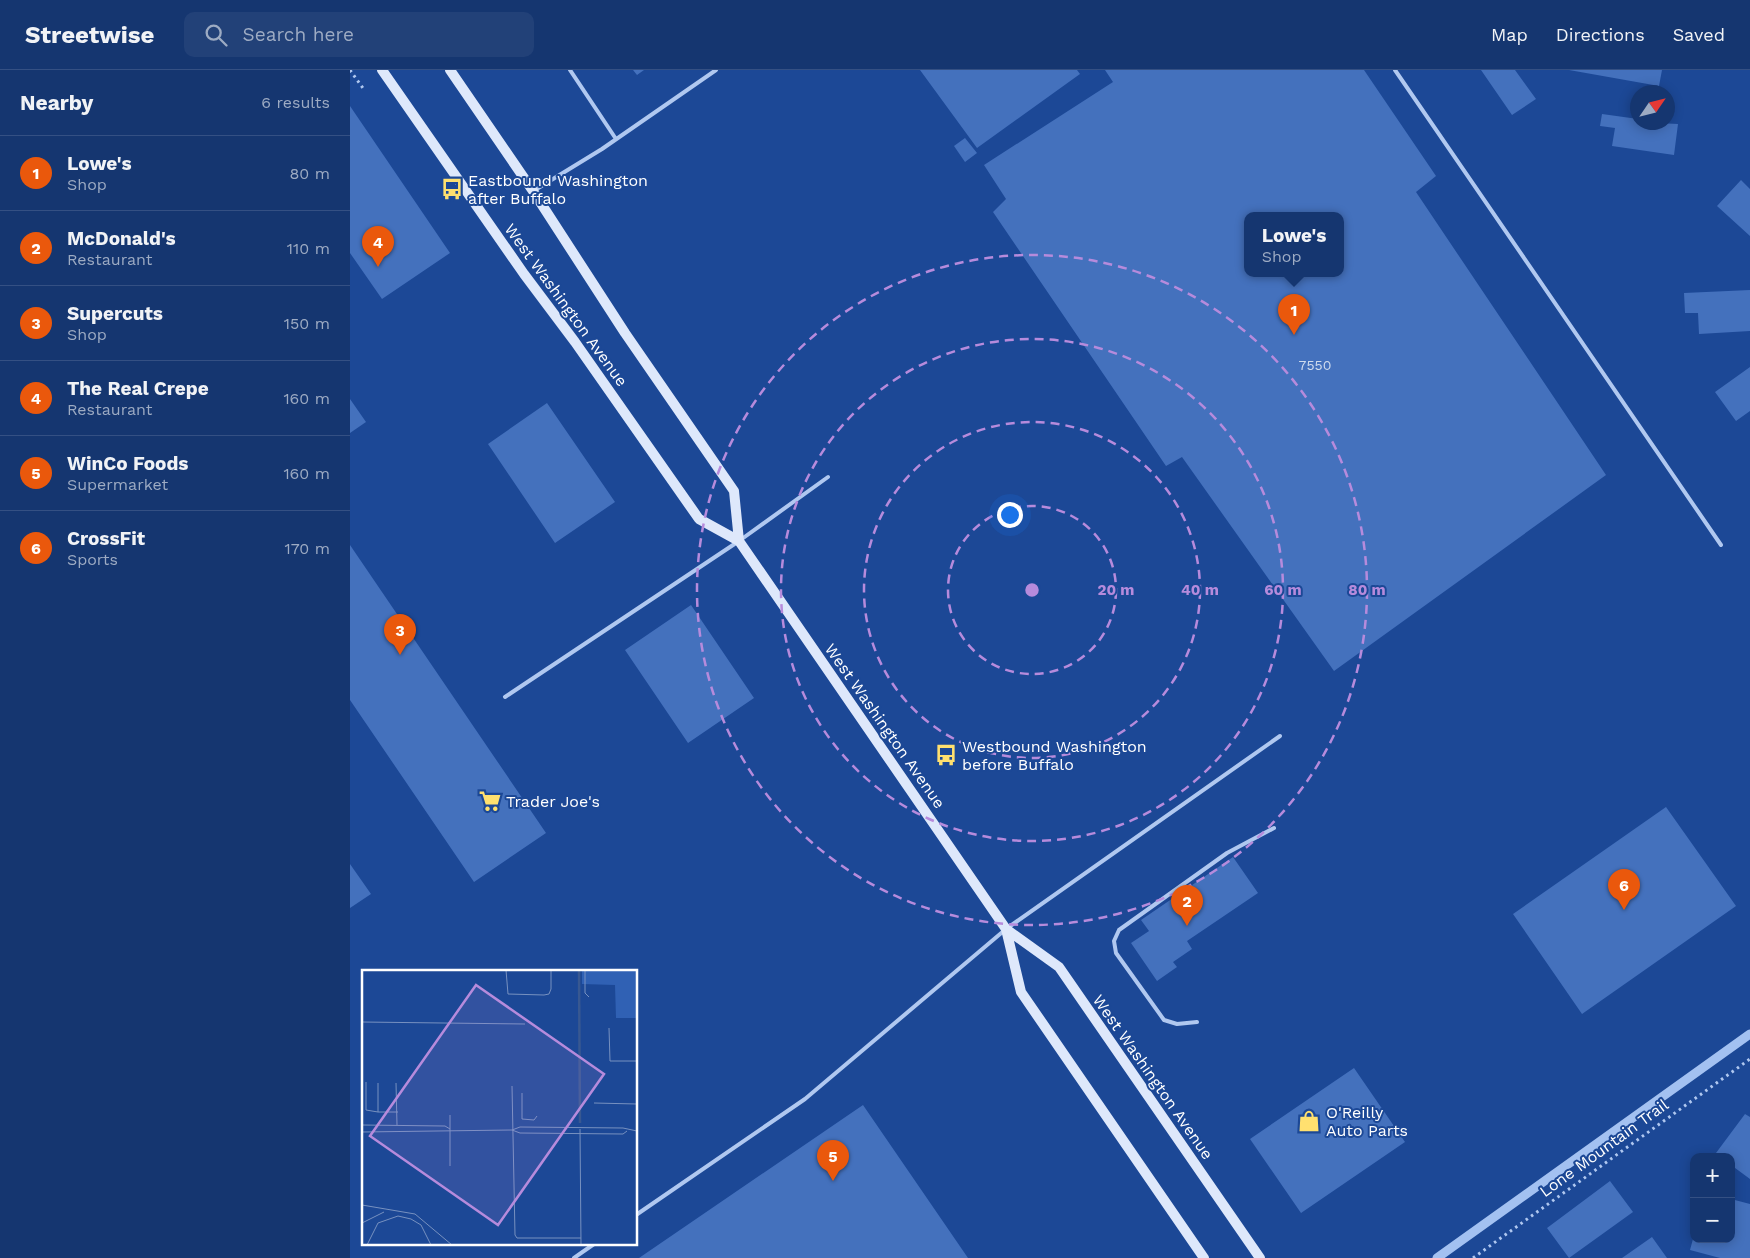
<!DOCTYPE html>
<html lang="en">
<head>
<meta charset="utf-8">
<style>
	body { margin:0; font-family:"Work Sans",sans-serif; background:#224178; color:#f1f3f6 }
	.controls { position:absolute; right:15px; bottom:15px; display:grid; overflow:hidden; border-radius:10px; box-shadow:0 2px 12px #0003 }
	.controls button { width:45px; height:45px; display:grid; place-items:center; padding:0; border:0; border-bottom:1px solid #345083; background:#153670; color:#f1f3f6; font:25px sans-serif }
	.compass { position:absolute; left:1280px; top:15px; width:45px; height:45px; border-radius:50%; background:#153670; box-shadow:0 2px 12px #0003; rotate:55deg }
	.you { position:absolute; left:659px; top:444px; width:18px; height:18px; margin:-12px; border:4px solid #fff; border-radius:50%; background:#1a73e8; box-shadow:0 0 0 8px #1a73e833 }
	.badge { display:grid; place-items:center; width:32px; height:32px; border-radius:50%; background:#ea580c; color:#fff; font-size:16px; font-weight:700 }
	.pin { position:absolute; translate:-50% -41px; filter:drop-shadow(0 1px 2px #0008) }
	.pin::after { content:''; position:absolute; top:26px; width:18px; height:15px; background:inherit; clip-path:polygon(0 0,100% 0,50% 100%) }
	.popup { position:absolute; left:894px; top:142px; width:100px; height:65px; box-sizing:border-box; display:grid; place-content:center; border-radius:10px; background:#153670; filter:drop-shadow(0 1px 4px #0005); font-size:16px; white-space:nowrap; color:#9dabc3 }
	.popup b { font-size:19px; color:#f1f3f6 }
	.popup::after { content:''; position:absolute; left:50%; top:100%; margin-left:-10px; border:10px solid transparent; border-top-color:#153670 }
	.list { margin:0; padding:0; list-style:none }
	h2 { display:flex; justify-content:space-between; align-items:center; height:65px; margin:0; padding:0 20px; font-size:21px }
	h2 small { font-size:16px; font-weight:400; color:#9dabc3 }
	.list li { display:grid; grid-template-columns:32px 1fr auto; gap:15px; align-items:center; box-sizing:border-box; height:75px; padding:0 20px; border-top:1px solid #345083 }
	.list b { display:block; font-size:19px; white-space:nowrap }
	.list p { margin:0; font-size:16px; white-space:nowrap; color:#9dabc3 }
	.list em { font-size:16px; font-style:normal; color:#9dabc3 }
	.icon { flex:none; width:28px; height:28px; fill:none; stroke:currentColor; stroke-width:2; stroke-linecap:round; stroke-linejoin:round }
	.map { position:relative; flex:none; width:1400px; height:1188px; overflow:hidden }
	header { display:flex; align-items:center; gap:30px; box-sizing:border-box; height:70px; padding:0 25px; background:#153670; border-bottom:1px solid #345083 }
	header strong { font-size:24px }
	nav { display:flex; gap:28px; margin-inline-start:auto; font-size:18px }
	.search { width:350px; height:45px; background:#224178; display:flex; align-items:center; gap:12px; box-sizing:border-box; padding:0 18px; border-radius:10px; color:#9dabc3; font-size:19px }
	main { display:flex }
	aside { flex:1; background:#153670 }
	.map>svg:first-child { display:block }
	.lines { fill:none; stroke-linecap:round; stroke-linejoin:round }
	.stream { stroke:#a3c1f1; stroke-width:9 }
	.building { fill:#4471bd; fill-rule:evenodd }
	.path { stroke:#b0c8f0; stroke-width:3; stroke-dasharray:2.5 4; stroke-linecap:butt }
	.service { stroke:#b0c8f0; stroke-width:4 }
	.secondary { stroke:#dee8fb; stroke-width:10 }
	.ring { fill:none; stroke:#b68bdc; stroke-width:2.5; stroke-dasharray:9 6 }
	.labels { text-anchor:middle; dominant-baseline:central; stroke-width:4; stroke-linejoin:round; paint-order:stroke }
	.number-label { font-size:14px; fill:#d0dcee }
	.poi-label { font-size:16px; fill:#fff; stroke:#1c4896; text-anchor:start }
	.street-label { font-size:16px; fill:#fff; stroke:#1c4896 }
	.inset-river { fill:none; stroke:#385891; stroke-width:2.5 }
	.inset-road { fill:none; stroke:#7791c0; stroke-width:1 }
	.view { fill:#b68bdc; fill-opacity:0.15; stroke:#b68bdc; stroke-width:2.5 }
	.inset-edge { fill:none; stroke:#fff; stroke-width:2.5 }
	.centre { fill:#b68bdc; stroke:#1c4896; stroke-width:2.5 }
	.ring-label { font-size:15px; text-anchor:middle; font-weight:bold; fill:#b68bdc; stroke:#1c4896; stroke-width:4; stroke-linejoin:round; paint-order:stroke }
</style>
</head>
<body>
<header>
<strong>Streetwise</strong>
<div class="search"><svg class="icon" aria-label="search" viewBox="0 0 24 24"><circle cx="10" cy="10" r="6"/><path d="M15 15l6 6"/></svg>Search here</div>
<nav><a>Map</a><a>Directions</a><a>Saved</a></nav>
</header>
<main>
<aside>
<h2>Nearby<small>6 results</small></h2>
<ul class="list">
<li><span class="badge">1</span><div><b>Lowe's</b><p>Shop</p></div><em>80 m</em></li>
<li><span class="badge">2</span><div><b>McDonald's</b><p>Restaurant</p></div><em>110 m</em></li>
<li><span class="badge">3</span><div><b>Supercuts</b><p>Shop</p></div><em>150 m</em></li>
<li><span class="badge">4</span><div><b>The Real Crepe</b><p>Restaurant</p></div><em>160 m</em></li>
<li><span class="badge">5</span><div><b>WinCo Foods</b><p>Supermarket</p></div><em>160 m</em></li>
<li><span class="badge">6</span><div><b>CrossFit</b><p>Sports</p></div><em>170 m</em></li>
</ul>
</aside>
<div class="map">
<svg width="1400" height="1188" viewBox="0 0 1400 1188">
	<rect width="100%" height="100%" fill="#1c4896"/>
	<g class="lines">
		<path class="stream" d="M1087 1188 1400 964"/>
	</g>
	<path class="building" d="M283 0H294L287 5Z
		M570 0H727L730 4 627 78Z
		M755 0H1014L1086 106 1066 122 1256 405 984 601 832 387 816 396 643 142 656 129 634 95 763 12ZM898 146H990V204H898Z
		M1131 0H1165L1186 29 1162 45Z
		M1219 0H1312L1309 16Z
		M0 36 100 183 32 229 0 183Z
		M1252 44 1288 49V52L1328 54 1324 85 1262 76 1265 58 1250 56Z
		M615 68 627 83 615 92 604 76Z
		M1391 110 1400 119V166L1367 136Z
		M1400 220V261L1349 264 1348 243H1335L1334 223Z
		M1400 297V341L1386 351 1365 322Z
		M0 329 16 352 0 363Z
		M197 333 265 432 205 473 138 374Z
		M0 475 196 763 124 812 0 630Z
		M341 535 404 628 338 673 275 580Z
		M1316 737 1386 836 1232 944 1163 844Z
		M883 787 908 823 837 871 842 879 823 892 827 897 807 911 781 873 799 861 791 850Z
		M0 794 21 824 0 838Z
		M1004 998 1055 1072 951 1143 900 1069Z
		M513 1035 618 1188H289Z
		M1395 1044 1400 1047V1109L1381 1095V1087H1371L1366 1083Z
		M1260 1111 1283 1142 1219 1188 1197 1158Z
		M1381 1129 1400 1134V1188H1370L1340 1180 1343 1169H1381Z
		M1302 1167 1317 1188H1272Z"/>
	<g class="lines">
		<path class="path" d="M0 0 15 21
			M1123 1188 1400 989"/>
		<path class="service" d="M220 0 266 69
			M1045 0 1371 475
			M185 120 252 79 366 0
			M155 627 389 471 478 407
			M847 952 827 954 814 950 766 883 764 871 769 860 877 783 924 758
			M286 1145 455 1029 656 859 930 666
			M224 1188 244 1174"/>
		<path class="secondary" d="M32 0 174 204 225 272 349 449 389 471 656 859 709 897 910 1188
			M100 0 183 121 275 263 384 421 389 471
			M656 859 671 922 854 1188"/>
	</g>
	<g class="ring">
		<circle cx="682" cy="520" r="84"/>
		<circle cx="682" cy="520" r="168"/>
		<circle cx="682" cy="520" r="251"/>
		<circle cx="682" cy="520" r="335"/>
	</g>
	<defs>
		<g id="bus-bare" transform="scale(1.725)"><path d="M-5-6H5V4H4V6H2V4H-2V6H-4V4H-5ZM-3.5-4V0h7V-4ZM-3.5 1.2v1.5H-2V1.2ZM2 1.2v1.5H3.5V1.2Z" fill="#ffe06f" stroke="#1c4896" stroke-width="2.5" paint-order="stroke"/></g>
		<g id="supermarket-bare" transform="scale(1.725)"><path d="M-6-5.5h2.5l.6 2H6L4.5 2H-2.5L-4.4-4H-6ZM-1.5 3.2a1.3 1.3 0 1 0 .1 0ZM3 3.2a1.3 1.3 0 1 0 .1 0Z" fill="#ffe06f" stroke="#1c4896" stroke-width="2.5" paint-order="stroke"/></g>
		<g id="shop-bare" transform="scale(1.725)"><path d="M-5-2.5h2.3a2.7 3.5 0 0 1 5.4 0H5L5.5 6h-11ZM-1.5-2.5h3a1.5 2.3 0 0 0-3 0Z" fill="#ffe06f" stroke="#1c4896" stroke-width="2.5" paint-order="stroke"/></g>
	</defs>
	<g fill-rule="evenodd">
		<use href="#bus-bare" x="102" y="119"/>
		<use href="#bus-bare" x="596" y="685"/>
		<use href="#supermarket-bare" x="140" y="731"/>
		<use href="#shop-bare" x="959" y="1051"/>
	</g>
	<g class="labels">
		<g class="number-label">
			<text x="965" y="295">7550</text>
		</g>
		<g class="poi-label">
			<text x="118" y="110">Eastbound Washington<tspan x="118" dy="18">after Buffalo</tspan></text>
			<text x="612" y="676">Westbound Washington<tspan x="612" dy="18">before Buffalo</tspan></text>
			<text x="156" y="731">Trader Joe's</text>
			<text x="976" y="1042">O'Reilly<tspan x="976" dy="18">Auto Parts</tspan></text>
		</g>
		<g class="street-label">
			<text transform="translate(216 235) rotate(54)">West Washington Avenue</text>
			<text transform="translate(535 656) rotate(55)">West Washington Avenue</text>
			<text transform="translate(803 1007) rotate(55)">West Washington Avenue</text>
			<text transform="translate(1254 1078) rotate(-36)">Lone Mountain Trail</text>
		</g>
	</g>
	<g transform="translate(12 900)">
		<rect width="275" height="275" fill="#1c4896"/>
		<path d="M220 0H275V48H254L253 15 220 14Z" fill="#3061b4"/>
		<path class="inset-river" d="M217 0 218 153"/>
		<path class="inset-road" d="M144 0 146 24 182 25 187 24 189 19V0M223 0V23L227 27M0 52 163 54M247 58 248 91H275M4 112V140L16 142M16 113V142H36M34 113 35 155M150 116 153 265 155 268H219M160 123V149L172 150 175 146M232 133 275 134M0 155 83 156 88 159M218 159 219 275M150 160 158 163 261 164 265 161M0 162 150 160 158 157 261 158 275 161M88 196V145M0 235 53 244 90 275M0 253 22 242M5 275 16 253 36 246 49 249 59 255 69 275"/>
		<path class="view" d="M114 15 242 104 136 255 8 166Z"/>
		<rect width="275" height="275" class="inset-edge"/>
	</g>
	<circle cx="682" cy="520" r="8" class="centre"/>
	<g class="ring-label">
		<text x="766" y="525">20 m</text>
		<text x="850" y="525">40 m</text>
		<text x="933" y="525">60 m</text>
		<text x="1017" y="525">80 m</text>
	</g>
</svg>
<div class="controls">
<button>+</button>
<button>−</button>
</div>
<svg class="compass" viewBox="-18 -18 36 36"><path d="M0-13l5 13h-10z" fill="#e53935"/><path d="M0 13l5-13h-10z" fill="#9dabc3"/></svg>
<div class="you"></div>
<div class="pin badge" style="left:944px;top:265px">1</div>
<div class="popup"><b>Lowe's</b>Shop</div>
<div class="pin badge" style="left:837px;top:856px">2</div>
<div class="pin badge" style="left:50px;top:585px">3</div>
<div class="pin badge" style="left:28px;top:197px">4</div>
<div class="pin badge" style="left:483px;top:1111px">5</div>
<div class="pin badge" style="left:1274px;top:840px">6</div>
</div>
</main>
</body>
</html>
